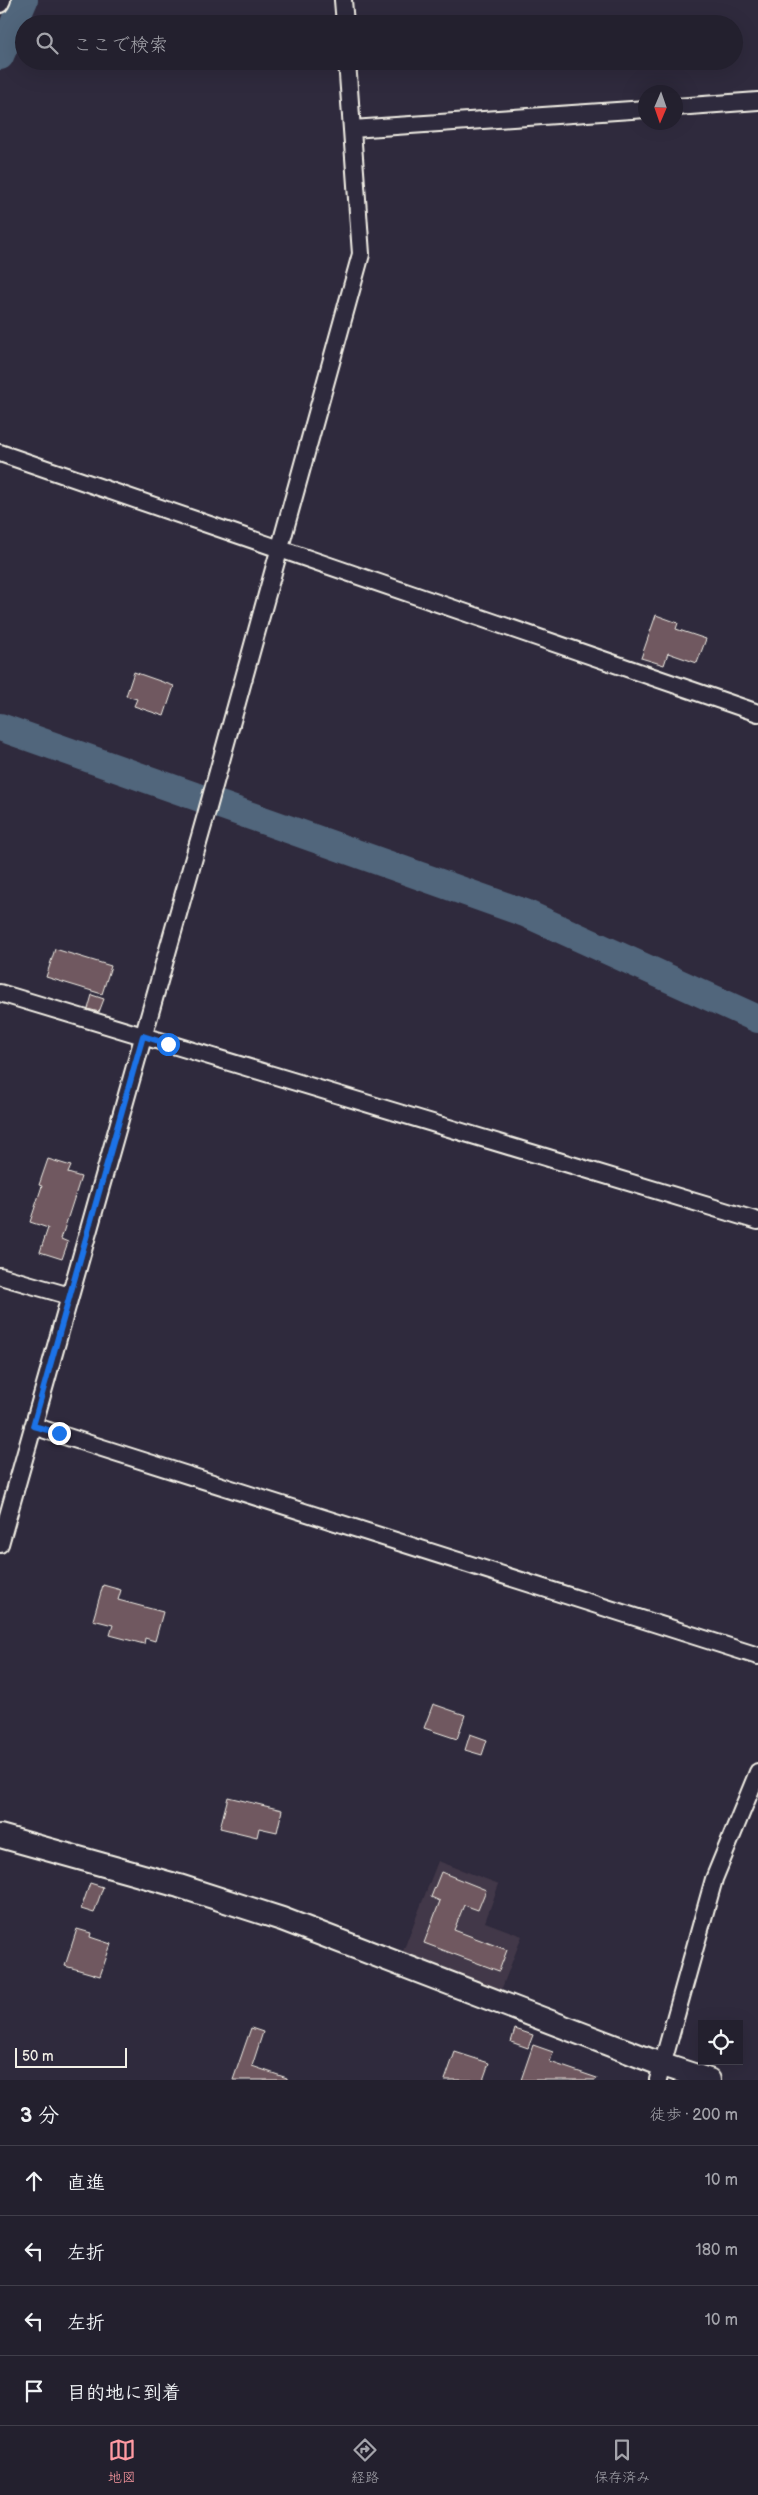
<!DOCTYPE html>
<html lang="ja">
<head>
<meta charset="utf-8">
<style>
	body { margin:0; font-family:"Balsamiq Sans","Klee One",sans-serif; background:#2f2d3a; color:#f1f3f6 }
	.controls { position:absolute; right:15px; bottom:15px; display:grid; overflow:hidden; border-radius:0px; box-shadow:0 5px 20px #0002 }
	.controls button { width:45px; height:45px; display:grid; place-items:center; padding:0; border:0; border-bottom:1px solid #403e4a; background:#23202e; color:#f1f3f6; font:25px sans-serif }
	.compass { position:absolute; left:638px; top:85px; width:45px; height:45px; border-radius:50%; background:#23202e; box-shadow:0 5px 20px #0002; rotate:182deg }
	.scale { position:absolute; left:15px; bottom:12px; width:112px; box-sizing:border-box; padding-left:5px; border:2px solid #f4f1e8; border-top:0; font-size:14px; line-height:18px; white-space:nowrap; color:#f4f1e8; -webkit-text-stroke:4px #2f2a3d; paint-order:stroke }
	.stop { position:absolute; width:15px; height:15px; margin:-11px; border:4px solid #1a73e8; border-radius:50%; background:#fff }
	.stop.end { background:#1a73e8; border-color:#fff; box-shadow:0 1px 5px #0008 }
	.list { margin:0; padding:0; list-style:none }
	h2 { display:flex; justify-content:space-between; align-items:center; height:65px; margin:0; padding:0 20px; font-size:21px }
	h2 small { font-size:16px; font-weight:400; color:#a3a3aa }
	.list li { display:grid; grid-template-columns:32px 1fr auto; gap:15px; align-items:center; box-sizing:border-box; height:70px; padding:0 20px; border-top:1px solid #403e4a }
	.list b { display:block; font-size:19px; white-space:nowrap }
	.list em { font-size:16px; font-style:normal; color:#a3a3aa }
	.icon { flex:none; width:28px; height:28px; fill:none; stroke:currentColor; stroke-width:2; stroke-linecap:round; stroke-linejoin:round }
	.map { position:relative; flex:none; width:758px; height:2080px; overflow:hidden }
	.search { position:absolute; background:#23202e; box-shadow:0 5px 20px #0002; left:15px; right:15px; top:15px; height:55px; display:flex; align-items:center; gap:12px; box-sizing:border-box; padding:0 18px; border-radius:28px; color:#a3a3aa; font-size:19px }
	.sheet { height:345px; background:#23202e }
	nav { display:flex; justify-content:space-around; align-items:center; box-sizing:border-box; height:70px; border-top:1px solid #403e4a; background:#23202e; font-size:14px; color:#a3a3aa }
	nav a { display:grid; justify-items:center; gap:2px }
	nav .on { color:#ff9aa2 }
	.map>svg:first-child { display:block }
	.built { fill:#423848 }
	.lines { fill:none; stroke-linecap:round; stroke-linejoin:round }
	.river { stroke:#51667c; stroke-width:28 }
	.building { fill:#705960; stroke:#f4f1e8 }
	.street-casing { stroke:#f4f1e8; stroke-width:20 }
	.secondary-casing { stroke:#f4f1e8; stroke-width:26 }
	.street { stroke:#2f2a3d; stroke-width:16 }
	.secondary { stroke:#2f2a3d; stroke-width:22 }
	.route { stroke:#1a73e8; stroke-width:6 }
</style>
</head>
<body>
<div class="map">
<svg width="758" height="2080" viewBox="0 0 758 2080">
	<rect width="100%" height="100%" fill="#2f2a3d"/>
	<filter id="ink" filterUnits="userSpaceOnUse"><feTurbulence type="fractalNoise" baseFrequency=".02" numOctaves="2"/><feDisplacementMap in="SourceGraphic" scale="10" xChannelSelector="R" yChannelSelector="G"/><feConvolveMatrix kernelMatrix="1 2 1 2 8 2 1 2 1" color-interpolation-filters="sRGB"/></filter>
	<g filter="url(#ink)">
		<path class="built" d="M438 1861 499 1884 485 1922 522 1936 500 1993 402 1954Z"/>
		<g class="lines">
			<path class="river" d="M0 56 24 0
				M0 727 525 913 758 1019"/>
		</g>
		<path class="building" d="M656 615 678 623 676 629 706 639 697 663 668 653 664 665 641 658Z
			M134 672 174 686 164 716 134 706 137 699 126 696Z
			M55 949 111 966 102 994 46 977Z
			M92 995 104 999 99 1012 88 1009Z
			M48 1159 71 1166 68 1173 81 1177 61 1239 68 1242 62 1259 40 1252 48 1228 30 1222 42 1186 39 1185Z
			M103 1585 121 1590 118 1600 163 1612 155 1641 145 1638 144 1644 110 1635 113 1625 93 1620Z
			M433 1704 465 1715 457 1739 424 1728Z
			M470 1734 487 1740 482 1755 465 1750Z
			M228 1797 282 1810 277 1832 259 1828 257 1837 220 1828Z
			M441 1872 486 1890 478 1910 464 1905 454 1930 507 1950 499 1971 424 1943 440 1901 431 1897Z
			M90 1883 103 1887 94 1913 81 1909Z
			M77 1929 91 1933 90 1937 111 1944 100 1976 65 1966Z
			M251 2028 263 2032 252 2066 287 2078V2080H233Z
			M515 2029 533 2035 528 2048 511 2042Z
			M533 2045 553 2052 550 2062 597 2078 596 2080H521Z
			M455 2052 489 2063 483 2080H445Z"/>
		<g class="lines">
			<g class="street-casing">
				<path id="street" d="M343 0 345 24
					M0 4 2 0
					M676 107 758 101
					M352 129 646 109
					M0 453 758 713
					M0 993 758 1221
					M0 1276 70 1296
					M33 1426 758 1656
					M0 1544 206 815 361 254 347 61
					M658 2080 714 1879 758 1772"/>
			</g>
			<g class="secondary-casing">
				<path id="secondary" d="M0 1836 179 1886 282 1919 663 2065 709 2080"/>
			</g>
			<use href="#street" class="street"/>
			<use href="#secondary" class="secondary"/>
		</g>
	</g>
	<g class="lines" filter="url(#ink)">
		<path class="route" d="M59 1433 33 1426 143 1036 168 1044"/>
	</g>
</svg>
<div class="controls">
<button><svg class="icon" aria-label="locate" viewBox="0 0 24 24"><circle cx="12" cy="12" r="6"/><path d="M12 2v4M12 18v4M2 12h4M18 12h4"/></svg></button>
</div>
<svg class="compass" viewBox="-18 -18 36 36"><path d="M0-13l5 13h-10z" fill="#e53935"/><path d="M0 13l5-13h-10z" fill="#a3a3aa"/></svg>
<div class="scale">50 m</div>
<div class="stop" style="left:168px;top:1044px"></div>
<div class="stop end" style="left:59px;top:1433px"></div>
<div class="search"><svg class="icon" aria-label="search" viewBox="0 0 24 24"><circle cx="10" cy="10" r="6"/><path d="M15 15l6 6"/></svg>ここで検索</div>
</div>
<section class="sheet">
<h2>3 分<small>徒歩 · 200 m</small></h2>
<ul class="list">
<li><svg class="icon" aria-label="ahead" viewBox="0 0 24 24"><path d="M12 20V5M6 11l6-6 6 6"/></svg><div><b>直進</b></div><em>10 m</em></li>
<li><svg class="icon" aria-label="left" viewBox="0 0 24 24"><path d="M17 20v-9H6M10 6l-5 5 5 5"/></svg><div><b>左折</b></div><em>180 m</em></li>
<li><svg class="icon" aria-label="left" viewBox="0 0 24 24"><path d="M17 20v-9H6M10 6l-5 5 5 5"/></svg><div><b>左折</b></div><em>10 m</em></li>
<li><svg class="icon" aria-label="arrive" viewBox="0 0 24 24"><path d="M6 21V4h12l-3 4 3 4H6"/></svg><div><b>目的地に到着</b></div></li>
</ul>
</section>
<nav>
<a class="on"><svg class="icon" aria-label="map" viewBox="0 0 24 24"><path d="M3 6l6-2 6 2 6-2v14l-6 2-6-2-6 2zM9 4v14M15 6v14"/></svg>地図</a>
<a><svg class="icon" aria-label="directions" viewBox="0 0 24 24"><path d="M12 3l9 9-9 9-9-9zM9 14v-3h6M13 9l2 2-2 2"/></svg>経路</a>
<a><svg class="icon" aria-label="saved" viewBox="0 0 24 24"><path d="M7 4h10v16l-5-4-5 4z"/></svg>保存済み</a>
</nav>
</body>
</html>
